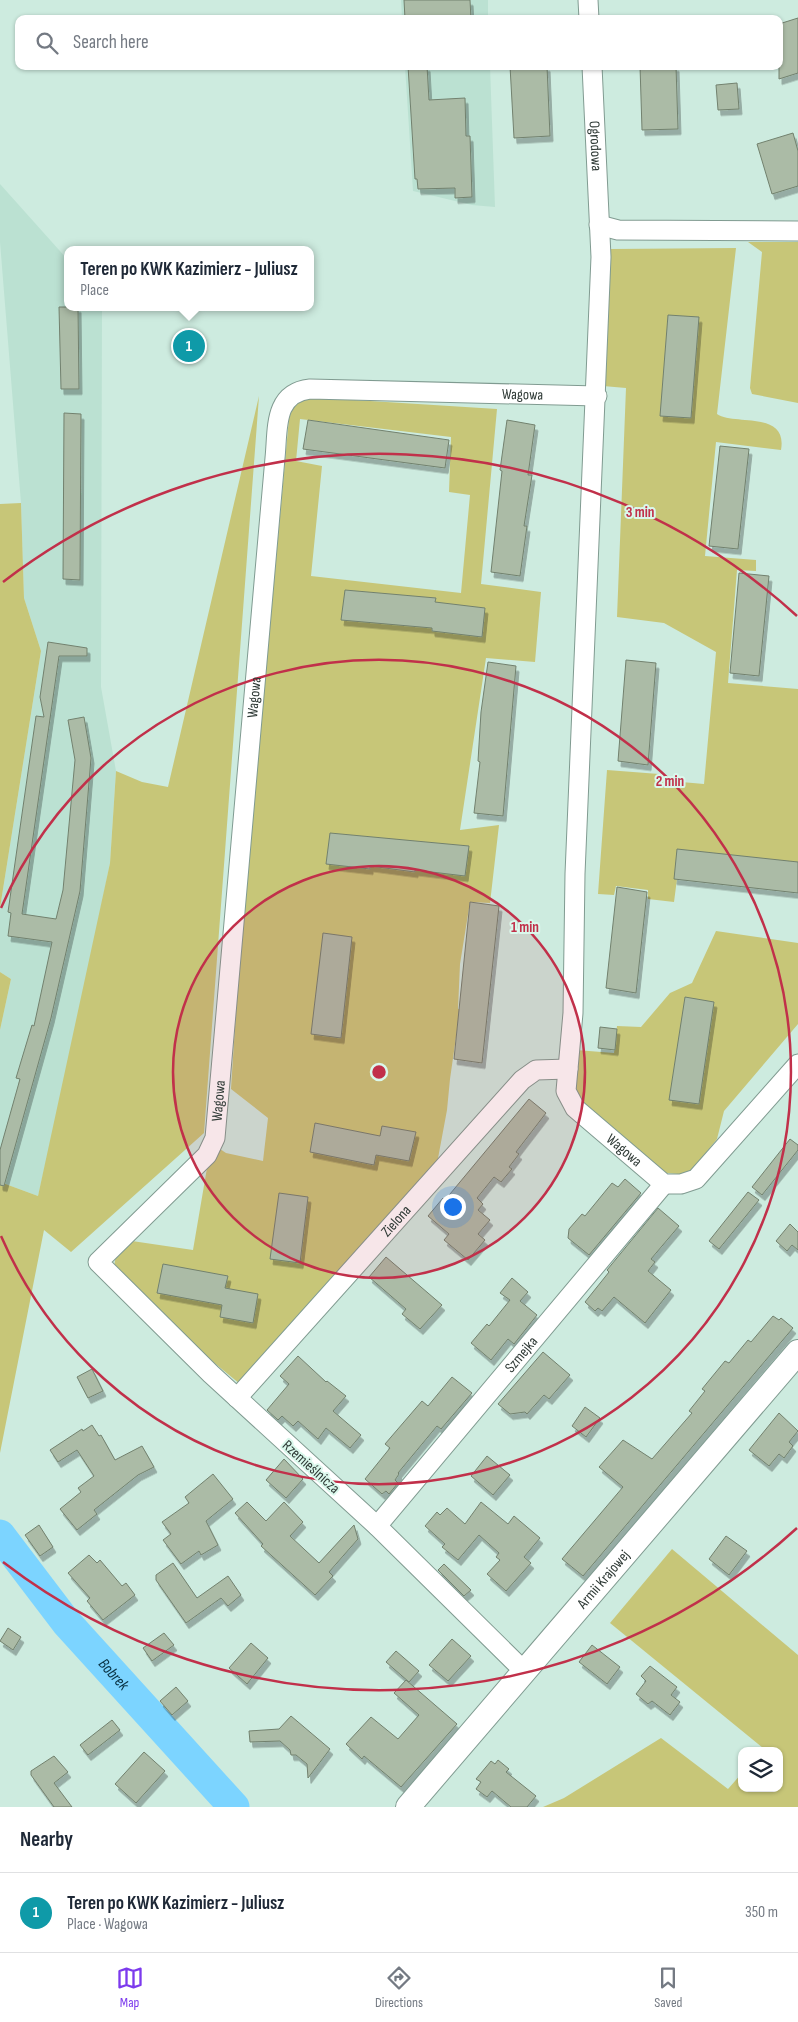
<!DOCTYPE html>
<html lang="en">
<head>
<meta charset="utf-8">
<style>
	body { margin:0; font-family:"Sofia Sans Condensed",sans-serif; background:#f6f6f7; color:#1f2937 }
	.controls { position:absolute; right:15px; bottom:15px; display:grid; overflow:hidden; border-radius:10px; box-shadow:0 1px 4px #0004 }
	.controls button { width:45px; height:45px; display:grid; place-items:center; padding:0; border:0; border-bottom:1px solid #e0e1e3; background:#fff; color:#1f2937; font:25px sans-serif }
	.you { position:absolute; left:452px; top:1206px; width:18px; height:18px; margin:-12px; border:4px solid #fff; border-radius:50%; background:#1a73e8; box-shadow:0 0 0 8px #1a73e833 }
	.badge { display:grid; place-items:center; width:32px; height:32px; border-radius:50%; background:#7c3aed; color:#fff; font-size:16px; font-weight:700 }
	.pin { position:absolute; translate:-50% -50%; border:2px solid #fff; box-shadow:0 1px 5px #0006 }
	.popup { position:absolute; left:64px; top:246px; width:250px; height:65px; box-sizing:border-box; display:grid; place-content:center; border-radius:10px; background:#fff; filter:drop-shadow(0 1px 4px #0005); font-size:16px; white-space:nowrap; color:#747a83 }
	.popup b { font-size:19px; color:#1f2937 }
	.popup::after { content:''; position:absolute; left:50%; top:100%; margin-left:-10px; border:10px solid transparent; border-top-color:#fff }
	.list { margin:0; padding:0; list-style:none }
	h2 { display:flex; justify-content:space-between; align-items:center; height:65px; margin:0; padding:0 20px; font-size:21px }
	h2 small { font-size:16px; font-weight:400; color:#747a83 }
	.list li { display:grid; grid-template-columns:32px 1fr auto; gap:15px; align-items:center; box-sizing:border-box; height:80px; padding:0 20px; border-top:1px solid #e0e1e3 }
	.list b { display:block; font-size:19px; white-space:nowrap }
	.list p { margin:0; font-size:16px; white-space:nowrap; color:#747a83 }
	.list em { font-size:16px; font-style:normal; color:#747a83 }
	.icon { flex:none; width:28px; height:28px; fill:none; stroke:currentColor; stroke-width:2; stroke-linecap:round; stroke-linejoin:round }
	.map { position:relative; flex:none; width:798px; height:1807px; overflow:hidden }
	.search { position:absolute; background:#fff; box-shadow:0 1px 4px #0004; left:15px; right:15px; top:15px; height:55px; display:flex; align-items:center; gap:12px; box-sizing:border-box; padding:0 18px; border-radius:10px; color:#747a83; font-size:19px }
	.sheet { height:145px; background:#fff }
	nav { display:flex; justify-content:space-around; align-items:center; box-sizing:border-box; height:70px; border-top:1px solid #e0e1e3; background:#fff; font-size:14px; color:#747a83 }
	nav a { display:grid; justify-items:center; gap:2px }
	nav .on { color:#7c3aed }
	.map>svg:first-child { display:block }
	.built { fill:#bbe1d2 }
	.green { fill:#c7c678; fill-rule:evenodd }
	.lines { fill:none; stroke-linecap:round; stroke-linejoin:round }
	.river { stroke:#7cd4ff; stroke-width:31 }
	.building { fill:#abbba6; stroke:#72816e; filter:url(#shadow) }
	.minor-casing { stroke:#809b91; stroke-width:21 }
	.tertiary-casing { stroke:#809b91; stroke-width:26 }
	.minor { stroke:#fff; stroke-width:19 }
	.tertiary { stroke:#fff; stroke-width:24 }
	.ring { fill:none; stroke:#c1304a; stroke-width:2.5 }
	.labels { text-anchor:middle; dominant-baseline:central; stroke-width:4; stroke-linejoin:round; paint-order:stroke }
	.street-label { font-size:15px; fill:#2e3935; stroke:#daf8ec }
	.water-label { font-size:16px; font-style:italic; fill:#093243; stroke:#daf8ec }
	.centre { fill:#c1304a; stroke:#daf8ec; stroke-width:2.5 }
	.ring-label { font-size:15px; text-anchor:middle; font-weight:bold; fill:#c1304a; stroke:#daf8ec; stroke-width:4; stroke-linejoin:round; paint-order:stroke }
</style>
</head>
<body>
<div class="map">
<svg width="798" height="1807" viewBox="0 0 798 1807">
	<defs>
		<filter id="shadow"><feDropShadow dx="3" dy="5.5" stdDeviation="0" flood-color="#0004"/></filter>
	</defs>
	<rect width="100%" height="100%" fill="#cdebdf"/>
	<path class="built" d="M401 0H488V19H402Z
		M405 66H490L495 207 472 205 413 191Z
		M0 184 68 260V307H102L101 687 116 771 110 863 75 1036 38 1196 0 1182V1030L11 979 0 972V908L41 651 24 598 21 503 0 242Z"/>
	<path class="green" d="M748 242H798V403L752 394 750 388 762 252Z
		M736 248 717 414C735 426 788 410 781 450L716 442 705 556 756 560V571L737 570 728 683 798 689V872L680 856 674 902 648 899V890L616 886 614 895 598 894 607 770 659 774V780L704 784 716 652 664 623 617 617 626 388 603 386 611 249Z
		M259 396 204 1133 71 1252 44 1230 0 1453V1182L38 1196 110 863 116 771 142 782 168 787Z
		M291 396 497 409 481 584 541 592 535 662 486 658 460 830 499 825 490 903 470 902 460 964 458 1009H460L450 1079 447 1110 436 1169 240 1384 184 1338 113 1273 116 1255 132 1241 193 1250 207 1168 220 1149 226 1153 263 1161 268 1118 231 1089 239 965ZM300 419 451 437 449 492 470 495 461 593 311 576 322 466 296 461Z
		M21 503 24 598 41 651 0 908V504Z
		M716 931 798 943V1024L724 1111 717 1139 688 1175 657 1172 572 1094 576 1050 614 1053 617 1026 641 1027 670 993 692 983Z
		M0 972 11 979 0 1030Z
		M672 1549 798 1655V1807H543L564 1798 661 1738 728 1789 742 1773V1788H779V1751H761L763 1748 610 1623Z"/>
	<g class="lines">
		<path class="river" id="s1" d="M0 1535 66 1622 234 1807"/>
	</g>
	<path class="building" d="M404 0H470L471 19H405Z
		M798 18V73L779 79V24Z
		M408 66H427L429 100 465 98 466 136H470L472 197 455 198V188L418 189 417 179H415Z
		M510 66H547L550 136 514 138Z
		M640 66H676L678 129 642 130Z
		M737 83 739 109 718 110 716 85Z
		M793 133 798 151V186L772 194 757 144Z
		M59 307H78L79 389H61Z
		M668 315 699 317 691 418 660 416Z
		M64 413 81 414 80 580 63 579Z
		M308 420 449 440 445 468 303 449Z
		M507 420 535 425 528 475H532L524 526H527L520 576 491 572 502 471 500 470Z
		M720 446 749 449 738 549 709 546Z
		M739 573 769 576 759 676 730 673Z
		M345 590 436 598 435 602 485 608 482 637 432 631V628L341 620Z
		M48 642 87 648V656H59L22 914 56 919 63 890 75 760 68 720 84 717 91 758 80 891 51 1018 4 1186 0 1185V1150L20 1079 16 1078 32 1025 34 1026 52 942 8 936 11 913 8 912 36 716 44 717 40 697Z
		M626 660 656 663 648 765 618 761Z
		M488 662 516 666 503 816 474 813 480 762 478 761 481 712Z
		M330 833 469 846 465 876 415 870V872L370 866V869L326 864Z
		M677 849 798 862V893L674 879Z
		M617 887 647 892 636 993 606 988Z
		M470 902 499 906 482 1063 454 1059Z
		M323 933 352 937 341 1038 311 1034Z
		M685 997 714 1002 699 1104 669 1100Z
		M600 1027 617 1029 615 1050 598 1048Z
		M529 1099 546 1113 516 1152 519 1154 509 1167 512 1169 501 1182 494 1177 477 1198 483 1204 478 1210 490 1220 478 1234 485 1240 468 1260 444 1240 449 1234 428 1216 443 1198 445 1200Z
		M315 1123 380 1136 382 1126 416 1132 409 1161 376 1155 374 1165 310 1152Z
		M790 1139 798 1145V1150L762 1195 752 1187Z
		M625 1179 641 1193 589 1255 568 1238 569 1229 582 1214 585 1216 612 1183 618 1187Z
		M748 1192 759 1200 719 1249 709 1241Z
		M279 1193 308 1197 300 1263 270 1259Z
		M658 1208 679 1226 651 1259 655 1262 648 1271 671 1290 645 1323 614 1297 602 1311 598 1308 595 1311 585 1302 609 1272 607 1270Z
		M790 1224 798 1232V1250L792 1245 787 1251 776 1241Z
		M386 1257 442 1305 420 1329 402 1314 406 1309 369 1277Z
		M163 1264 228 1276 225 1288 258 1294 253 1323 220 1317 222 1305 157 1293Z
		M512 1278 528 1292 520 1301 537 1315 514 1344 508 1339 491 1360 471 1343 487 1324 489 1326 510 1300 500 1293Z
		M773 1316 779 1320 781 1318 793 1328 583 1576 562 1559 623 1487 599 1467 623 1440 652 1459 692 1413 689 1411 705 1391 702 1389 725 1361 729 1363 748 1340 751 1342Z
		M543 1352 570 1375 549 1399 544 1395 527 1414 525 1412 510 1414 498 1404Z
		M298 1356 326 1382 327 1381 346 1396 333 1411 361 1435 350 1448 326 1428 318 1439 298 1421 293 1426 282 1416 278 1420 267 1410 289 1384 280 1376Z
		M92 1369 103 1391 88 1398 77 1377Z
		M452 1377 472 1393 441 1429 437 1426 398 1473 399 1474 395 1480 398 1483 389 1494 386 1491 382 1494 365 1479 390 1448 385 1444 422 1401 428 1406Z
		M585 1407 600 1418 586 1437 572 1426Z
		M779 1413 798 1431 789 1442 793 1446 784 1458 779 1454 769 1466 749 1450Z
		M92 1425 99 1436 101 1435 115 1460 142 1446 154 1467 138 1475 94 1510 97 1514 77 1530 60 1509 81 1492 78 1488 94 1476 77 1450 58 1462 50 1450 82 1429 83 1431Z
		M487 1456 510 1475 493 1495 471 1476Z
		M284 1459 303 1479 286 1498 266 1480Z
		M213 1474 233 1499 206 1521 218 1545 201 1555 199 1551 181 1564 163 1540 171 1534 162 1522 189 1503 185 1497Z
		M247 1502 266 1521 284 1502 303 1522 290 1536 319 1563 354 1525 358 1539 329 1572 333 1576 315 1595 261 1546 263 1544 235 1513Z
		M481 1502 508 1524 514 1516 540 1538 524 1557 531 1563 506 1591 487 1574 500 1560 496 1557 499 1553 479 1535 458 1560 442 1547 445 1544 425 1526 437 1512 440 1515 447 1508 465 1524Z
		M39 1525 53 1547 40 1556 25 1535Z
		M726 1536 747 1551 729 1575 709 1559Z
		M89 1555 97 1563 100 1560 122 1586 126 1583 135 1595 103 1620 87 1601 90 1598 68 1573Z
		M173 1563 197 1598 228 1576 241 1595 228 1606 221 1598 186 1623 156 1580V1575Z
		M444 1564 471 1590 464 1596 438 1570Z
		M8 1628 21 1637 13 1650 0 1641Z
		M164 1633 174 1645 152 1661 143 1648Z
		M452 1639 471 1656 448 1681 429 1665Z
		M251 1643 268 1658 247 1684 229 1668Z
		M592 1645 620 1667 607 1684 579 1662Z
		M396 1651 419 1671 409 1682 386 1662Z
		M650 1666 677 1687 671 1695 680 1702 670 1715 652 1701 648 1704 636 1694 646 1681 641 1676Z
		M406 1680 457 1724 401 1787 364 1756 362 1759 346 1744 371 1717 398 1739 419 1715 394 1693Z
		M176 1687 188 1701 172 1715 160 1701Z
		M291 1716 330 1749 308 1778 307 1764 296 1755H291L290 1750 280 1741 250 1742 249 1731 279 1729Z
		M112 1720 120 1730 88 1755 80 1745Z
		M144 1752 165 1771 136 1803 115 1784Z
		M54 1756 68 1772 54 1783 72 1807H54L31 1775V1771Z
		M498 1760 509 1769 506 1772 536 1796 527 1807H511L492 1791 487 1797 476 1789 481 1782 476 1779 491 1761 495 1764Z"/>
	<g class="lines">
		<g class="minor-casing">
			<g id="minor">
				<path d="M588 0 589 19"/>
				<path id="s2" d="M592 66 601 257 575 874 573 1013 566 1091 575 1108 664 1184H681L696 1179 798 1064"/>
				<path d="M599 225 618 230 798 231"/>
				<path id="s3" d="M237 1398 522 1080 536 1070 568 1069"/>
				<path id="s4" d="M377 1526 664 1184"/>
				<path id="s5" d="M525 1672 377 1526 211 1374 98 1262 207 1155 215 1138 275 458C278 430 273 393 310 389L597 396"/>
			</g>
		</g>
		<g class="tertiary-casing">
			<g id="tertiary">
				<path id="s6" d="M408 1807 798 1352"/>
			</g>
		</g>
		<use href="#minor" class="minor"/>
		<use href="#tertiary" class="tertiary"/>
	</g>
	<circle cx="379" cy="1072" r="206" fill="#c1304a" fill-opacity=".12"/>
	<g class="ring">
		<circle cx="379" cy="1072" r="206"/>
		<path d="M1 908A412 412 0 1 1 1 1236"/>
		<path d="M797 1528A618 618 0 0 1 3 1562M3 582A618 618 0 0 1 797 616"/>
	</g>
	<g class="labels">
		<g class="street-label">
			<text stroke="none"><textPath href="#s2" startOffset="80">Ogrodowa</textPath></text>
			<text stroke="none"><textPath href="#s5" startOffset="1745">Wagowa</textPath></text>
			<text stroke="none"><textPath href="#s5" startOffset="1206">Wagowa</textPath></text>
			<text stroke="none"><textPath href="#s5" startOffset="801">Wagowa</textPath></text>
			<text stroke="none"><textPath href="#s2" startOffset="1110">Wagowa</textPath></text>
			<text stroke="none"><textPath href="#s3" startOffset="238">Zielona</textPath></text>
			<text stroke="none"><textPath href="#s4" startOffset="224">Szmejka</textPath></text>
			<text transform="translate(311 1467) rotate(42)">Rzemieślnicza</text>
			<text stroke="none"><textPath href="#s6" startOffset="300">Armii Krajowej</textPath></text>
		</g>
		<g class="water-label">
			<text stroke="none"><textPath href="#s1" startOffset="180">Bobrek</textPath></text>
		</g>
	</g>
	<circle cx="379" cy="1072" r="8" class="centre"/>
	<g class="ring-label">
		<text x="640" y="517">3 min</text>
		<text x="670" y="786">2 min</text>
		<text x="525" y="932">1 min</text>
	</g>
</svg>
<div class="controls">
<button><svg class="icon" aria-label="layers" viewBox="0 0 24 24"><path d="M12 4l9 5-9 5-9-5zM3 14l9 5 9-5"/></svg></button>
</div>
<div class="you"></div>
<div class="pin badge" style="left:189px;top:346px;background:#0f9aa8">1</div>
<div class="popup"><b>Teren po KWK Kazimierz - Juliusz</b>Place</div>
<div class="search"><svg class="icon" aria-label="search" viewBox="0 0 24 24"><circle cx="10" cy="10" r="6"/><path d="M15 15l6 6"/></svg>Search here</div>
</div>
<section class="sheet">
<h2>Nearby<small></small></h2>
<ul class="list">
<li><span class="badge" style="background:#0f9aa8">1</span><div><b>Teren po KWK Kazimierz - Juliusz</b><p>Place · Wagowa</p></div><em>350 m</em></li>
</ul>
</section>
<nav>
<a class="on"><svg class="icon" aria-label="map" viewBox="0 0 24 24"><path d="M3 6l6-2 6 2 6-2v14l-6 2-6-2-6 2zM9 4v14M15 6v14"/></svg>Map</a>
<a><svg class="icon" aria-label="directions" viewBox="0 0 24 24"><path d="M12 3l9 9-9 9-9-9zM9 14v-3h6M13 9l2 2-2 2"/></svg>Directions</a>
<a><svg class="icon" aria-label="saved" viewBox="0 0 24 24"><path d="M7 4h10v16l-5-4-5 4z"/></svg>Saved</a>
</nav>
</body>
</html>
